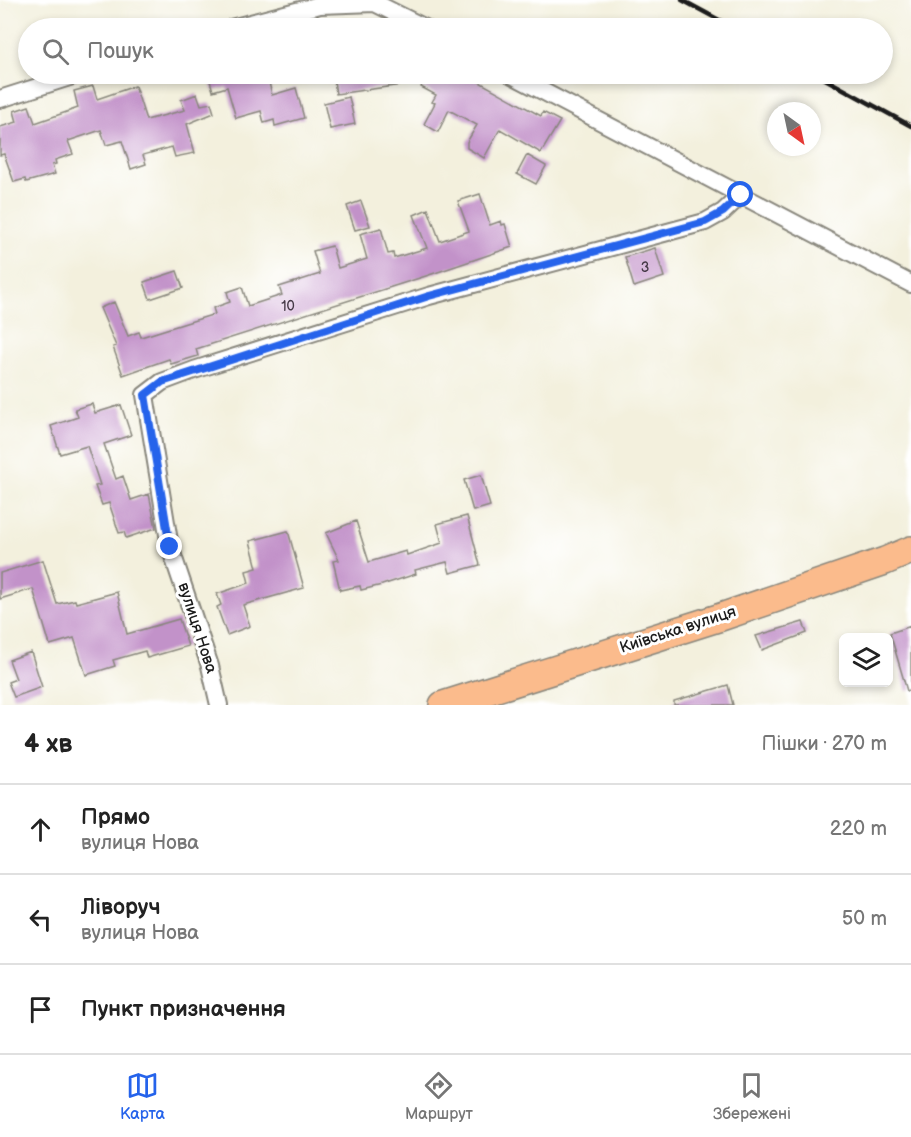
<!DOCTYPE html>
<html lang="uk">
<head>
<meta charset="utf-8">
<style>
	body { margin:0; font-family:"Balsamiq Sans",sans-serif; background:#f2f2f2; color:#222 }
	.controls { position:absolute; right:18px; bottom:18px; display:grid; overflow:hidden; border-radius:9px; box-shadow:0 3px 9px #0003 }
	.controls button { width:54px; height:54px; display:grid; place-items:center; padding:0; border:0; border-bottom:2px solid #e0e0e0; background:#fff; color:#222; font:30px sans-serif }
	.compass { position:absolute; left:767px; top:102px; width:54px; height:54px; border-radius:50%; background:#fff; box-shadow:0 3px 9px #0003; rotate:147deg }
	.stop { position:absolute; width:18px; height:18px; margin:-14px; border:4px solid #2563eb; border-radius:50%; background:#fff }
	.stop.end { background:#2563eb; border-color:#fff; box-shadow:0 2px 6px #0008 }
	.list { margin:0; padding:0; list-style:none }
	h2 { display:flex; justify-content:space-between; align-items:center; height:78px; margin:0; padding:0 24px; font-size:26px }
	h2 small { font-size:20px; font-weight:400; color:#767676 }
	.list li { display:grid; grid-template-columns:39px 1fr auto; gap:18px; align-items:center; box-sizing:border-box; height:90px; padding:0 24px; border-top:2px solid #e0e0e0 }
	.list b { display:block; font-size:22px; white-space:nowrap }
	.list p { margin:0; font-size:20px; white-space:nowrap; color:#767676 }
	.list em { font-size:20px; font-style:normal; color:#767676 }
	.icon { flex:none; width:33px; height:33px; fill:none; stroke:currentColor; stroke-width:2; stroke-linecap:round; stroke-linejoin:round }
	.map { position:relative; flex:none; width:911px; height:705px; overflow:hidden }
	.search { position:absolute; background:#fff; box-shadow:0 3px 9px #0003; left:18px; right:18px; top:18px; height:66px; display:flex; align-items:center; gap:15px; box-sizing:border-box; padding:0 21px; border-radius:33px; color:#767676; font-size:22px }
	.sheet { height:348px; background:#fff }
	nav { display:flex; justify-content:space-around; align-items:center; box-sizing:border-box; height:84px; border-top:2px solid #e0e0e0; background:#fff; font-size:16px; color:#767676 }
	nav a { display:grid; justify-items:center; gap:3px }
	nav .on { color:#2563eb }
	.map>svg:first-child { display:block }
	.building { fill:#c292c9 }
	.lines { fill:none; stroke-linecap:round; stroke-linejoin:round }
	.minor-casing { stroke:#88867c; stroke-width:20 }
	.primary-casing { stroke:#88867c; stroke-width:30 }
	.minor { stroke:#fff; stroke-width:16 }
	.primary { stroke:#fbbb8c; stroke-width:27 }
	.rail { stroke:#1c1c1c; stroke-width:4.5 }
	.route { stroke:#2563eb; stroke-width:8 }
	.labels { text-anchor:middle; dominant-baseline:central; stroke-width:6; stroke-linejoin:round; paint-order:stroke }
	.number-label { font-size:14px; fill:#463a47 }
	.street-label { font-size:16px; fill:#1c1c1c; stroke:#fff }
</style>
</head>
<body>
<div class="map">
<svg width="911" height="705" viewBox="0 0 911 705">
	<rect width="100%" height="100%" fill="#fff"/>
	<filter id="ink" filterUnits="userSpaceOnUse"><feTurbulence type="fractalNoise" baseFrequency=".0167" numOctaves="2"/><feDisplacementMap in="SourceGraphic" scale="12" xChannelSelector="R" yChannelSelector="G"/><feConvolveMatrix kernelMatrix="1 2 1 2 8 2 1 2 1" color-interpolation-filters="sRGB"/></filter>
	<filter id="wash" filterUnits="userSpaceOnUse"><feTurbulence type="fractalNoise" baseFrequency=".008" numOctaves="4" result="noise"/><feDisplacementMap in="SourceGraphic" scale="24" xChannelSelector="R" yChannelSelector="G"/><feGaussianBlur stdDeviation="1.35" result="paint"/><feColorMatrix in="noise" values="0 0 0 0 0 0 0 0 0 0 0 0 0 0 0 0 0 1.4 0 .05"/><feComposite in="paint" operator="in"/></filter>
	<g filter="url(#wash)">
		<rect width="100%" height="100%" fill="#f3f0dd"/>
		<g id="blocks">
			<path class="building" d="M208 74H267L272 95 296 88 304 118 275 126 274 120 264 123 261 111 236 118 227 87 213 91Z
				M333 74H355V76L373 74H416V83L336 94Z
				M428 74H465L541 116 543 112 560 121 541 153 500 129 484 158 467 148V142L477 125 449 110 438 132 424 124 435 103 432 102 436 95 421 87Z
				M93 86 97 99 135 86 146 120 185 110 181 100 197 94 201 105 211 103 214 113 187 124 195 153 175 157 172 147 143 155 146 164 131 169 122 141 106 145 101 130 68 141 73 154 55 160 56 164 52 165 55 174 26 182 25 179 14 182 4 154 0 155V127L17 122 14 111 29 106 35 123 78 108 74 91Z
				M349 97 355 124 330 129 324 103Z
				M527 155 546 166 536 184 517 174Z
				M480 194 490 225 501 221 502 225 505 224 512 247 429 275 196 349 198 356 171 364 169 359 123 375 113 347 116 346 100 308 114 302 128 336 139 332 141 337 215 314 213 308 230 302 227 292 242 287 248 306 282 295 279 287 320 274 313 251 332 246 338 268 367 259 360 234 381 228 388 254 393 253 394 258 427 248 414 215 428 209 440 241 469 231 458 201Z
				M361 201 370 226 355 230 347 206Z
				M655 248 664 277 634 287 625 257Z
				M177 271 183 288 150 299 144 282Z
				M92 404 95 413 121 405 131 435 104 444 116 479 123 476 131 500 149 494 156 528 126 538 124 532 119 533 109 503 102 505 95 486 100 485 87 446 60 454 51 426 78 417 75 409Z
				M481 475 490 506 473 511 464 480Z
				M467 516 480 565 450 573 447 562 415 570 416 574 382 585 361 590 360 586 340 590 333 561 339 560 326 533 356 521 369 562 406 551 407 555 442 543 437 524Z
				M288 531 304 588 243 605 250 626 227 635 217 607 221 605 217 594 249 583 246 571 257 568 250 541Z
				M43 560 57 604 75 600 76 603 117 592 127 634 179 619 188 646 147 658 145 651 113 660 115 666 86 675 74 638 50 645 33 589 0 599V573Z
				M803 622 807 633 762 650 756 636Z
				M911 626V690L907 691 890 633Z
				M31 652 42 687 14 697 8 682 16 679 9 660Z
				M728 685 733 705H674V701Z"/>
		</g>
	</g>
	<g filter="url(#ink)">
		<use href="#blocks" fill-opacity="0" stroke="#88867c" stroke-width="1.5"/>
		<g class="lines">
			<g class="minor-casing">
				<path id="minor" d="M231 28 320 5 375 3 425 28
					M510 74 911 284
					M0 99 79 74
					M219 705 210 666 170 547 145 395 162 382 194 370 429 296 705 222 723 212 741 195"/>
			</g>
			<g class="primary-casing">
				<path id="primary" d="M443 705 718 618 885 561 911 550"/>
			</g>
			<use href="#minor" class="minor"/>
			<use href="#primary" class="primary"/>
			<path class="rail" d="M682 0 734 28
				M816 74 911 126"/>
		</g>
	</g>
	<g class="lines" filter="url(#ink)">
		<path class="route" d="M170 547 145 395 162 382 429 296 705 222 723 212 741 195"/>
	</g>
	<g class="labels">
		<g class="number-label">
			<text x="645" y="267">3</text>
			<text x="288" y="306">10</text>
		</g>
		<g class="street-label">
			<text transform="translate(197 628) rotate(72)">вулиця Нова</text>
			<text transform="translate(678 630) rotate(-18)">Київська вулиця</text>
		</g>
	</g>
</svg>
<div class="controls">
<button><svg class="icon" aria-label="layers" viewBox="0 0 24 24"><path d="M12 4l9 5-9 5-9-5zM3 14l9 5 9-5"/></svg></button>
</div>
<svg class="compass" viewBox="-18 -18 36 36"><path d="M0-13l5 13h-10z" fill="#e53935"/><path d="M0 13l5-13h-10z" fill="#767676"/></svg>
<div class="stop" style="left:741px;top:195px"></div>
<div class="stop end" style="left:170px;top:547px"></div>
<div class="search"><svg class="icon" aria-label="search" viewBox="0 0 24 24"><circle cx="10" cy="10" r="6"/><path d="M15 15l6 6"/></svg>Пошук</div>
</div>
<section class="sheet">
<h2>4 хв<small>Пішки · 270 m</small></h2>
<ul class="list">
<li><svg class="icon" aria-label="ahead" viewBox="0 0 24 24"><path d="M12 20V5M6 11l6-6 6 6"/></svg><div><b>Прямо</b><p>вулиця Нова</p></div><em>220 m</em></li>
<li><svg class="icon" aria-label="left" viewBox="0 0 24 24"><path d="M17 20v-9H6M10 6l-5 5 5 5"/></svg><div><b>Ліворуч</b><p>вулиця Нова</p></div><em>50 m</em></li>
<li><svg class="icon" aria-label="arrive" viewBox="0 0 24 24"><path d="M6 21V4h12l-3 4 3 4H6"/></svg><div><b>Пункт призначення</b></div></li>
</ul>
</section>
<nav>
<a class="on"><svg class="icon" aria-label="map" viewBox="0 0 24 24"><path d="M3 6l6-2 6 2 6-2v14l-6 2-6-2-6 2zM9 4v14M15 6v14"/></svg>Карта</a>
<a><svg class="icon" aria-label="directions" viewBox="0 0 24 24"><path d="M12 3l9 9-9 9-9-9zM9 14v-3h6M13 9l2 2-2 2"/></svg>Маршрут</a>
<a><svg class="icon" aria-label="saved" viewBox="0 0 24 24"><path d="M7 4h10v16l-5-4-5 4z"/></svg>Збережені</a>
</nav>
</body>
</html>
